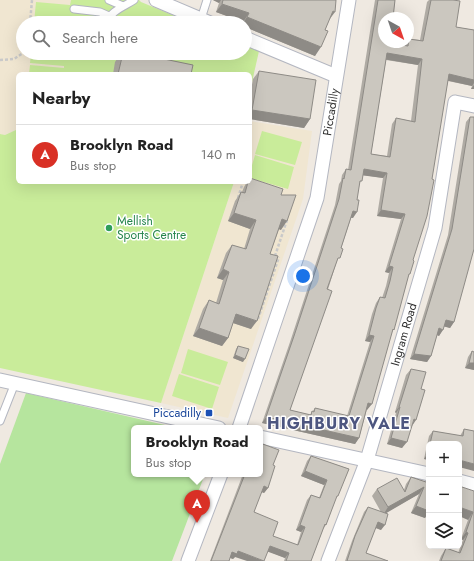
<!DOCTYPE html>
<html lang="en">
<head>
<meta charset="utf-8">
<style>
	body { margin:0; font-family:Jost,sans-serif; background:#f6f6f6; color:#222 }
	.controls { position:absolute; right:12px; bottom:12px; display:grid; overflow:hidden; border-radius:6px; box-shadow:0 4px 16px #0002 }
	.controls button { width:36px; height:36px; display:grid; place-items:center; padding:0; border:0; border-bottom:1px solid #e0e0e0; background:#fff; color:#222; font:20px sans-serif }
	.compass { position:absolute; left:378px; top:12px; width:36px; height:36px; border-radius:50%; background:#fff; box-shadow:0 4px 16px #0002; rotate:140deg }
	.you { position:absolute; left:303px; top:276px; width:14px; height:14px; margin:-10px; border:3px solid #fff; border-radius:50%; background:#1a73e8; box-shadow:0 0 0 6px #1a73e833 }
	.badge { display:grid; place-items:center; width:26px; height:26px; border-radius:50%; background:#d93025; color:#fff; font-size:13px; font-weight:700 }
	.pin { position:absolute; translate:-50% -33px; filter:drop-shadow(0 1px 2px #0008) }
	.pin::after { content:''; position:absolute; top:21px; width:14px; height:12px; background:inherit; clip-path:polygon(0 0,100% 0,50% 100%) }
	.popup { position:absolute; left:131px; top:425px; width:132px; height:52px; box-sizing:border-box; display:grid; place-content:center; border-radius:6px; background:#fff; filter:drop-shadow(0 1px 3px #0005); font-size:13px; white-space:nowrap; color:#767676 }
	.popup b { font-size:15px; color:#222 }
	.popup::after { content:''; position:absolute; left:50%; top:100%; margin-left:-8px; border:8px solid transparent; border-top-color:#fff }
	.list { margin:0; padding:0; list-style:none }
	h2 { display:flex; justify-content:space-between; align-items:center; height:52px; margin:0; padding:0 16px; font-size:17px }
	h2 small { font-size:13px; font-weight:400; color:#767676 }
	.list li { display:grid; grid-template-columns:26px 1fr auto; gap:12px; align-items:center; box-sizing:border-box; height:60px; padding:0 16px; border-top:1px solid #e0e0e0 }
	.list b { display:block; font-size:15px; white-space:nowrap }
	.list p { margin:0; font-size:13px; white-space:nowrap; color:#767676 }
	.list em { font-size:13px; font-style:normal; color:#767676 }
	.icon { flex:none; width:22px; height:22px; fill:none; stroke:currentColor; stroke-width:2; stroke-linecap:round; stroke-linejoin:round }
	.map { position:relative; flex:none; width:474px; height:561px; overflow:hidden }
	.search { position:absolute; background:#fff; box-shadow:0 4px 16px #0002; left:16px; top:16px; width:236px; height:44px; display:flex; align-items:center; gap:10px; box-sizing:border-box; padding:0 14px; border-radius:22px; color:#767676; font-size:15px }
	.panel { position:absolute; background:#fff; box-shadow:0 4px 16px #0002; left:16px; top:72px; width:236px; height:112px; border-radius:6px }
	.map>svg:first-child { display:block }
	.education { fill:#f0e6d1 }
	.grass { fill:#b6e59e }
	.pitch { fill:#c9ec9a }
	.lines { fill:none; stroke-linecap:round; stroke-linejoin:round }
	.service-casing { stroke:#b4b7c1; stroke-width:9 }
	.minor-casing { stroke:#b4b7c1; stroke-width:15 }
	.path { stroke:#c9c9c9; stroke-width:2.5; stroke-dasharray:3 2; stroke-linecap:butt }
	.service { stroke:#fff; stroke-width:7 }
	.minor { stroke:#fff; stroke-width:13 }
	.wall { fill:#afaba4; fill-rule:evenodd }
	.shaded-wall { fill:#8e8b86 }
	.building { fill:#cbc7bf; stroke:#8e8b86; fill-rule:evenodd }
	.leisure-dot { fill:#2e9e5b; stroke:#fff; stroke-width:1.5 }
	.transit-dot { fill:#1a4fb4; stroke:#fff; stroke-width:1.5 }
	.labels { text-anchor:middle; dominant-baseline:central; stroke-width:3; stroke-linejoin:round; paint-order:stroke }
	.street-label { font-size:12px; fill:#2e2e2e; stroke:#fff }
	.leisure-label { font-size:12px; fill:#27864d; stroke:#fff; text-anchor:start }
	.transit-label { font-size:12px; fill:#164399; stroke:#fff; text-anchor:end }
	.district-label { font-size:16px; font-weight:bold; letter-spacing:1px; fill:#4d5680; stroke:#fff }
</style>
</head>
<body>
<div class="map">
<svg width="474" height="561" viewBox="0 0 474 561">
	<rect width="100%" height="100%" fill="#efe9e1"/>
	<path class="education" d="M0 0H71L69 23H23V53H66L63 74H18V129L5 135 0 134Z
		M250 121 312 131 303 199 228 418 161 403 234 182H250Z"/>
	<path class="grass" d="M26 393 178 428H134V474H205L172 561H0V464Z"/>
	<path class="pitch" d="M71 0H139L141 2 192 23H34L36 2 70 5Z
		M245 45 259 51 250 91V74H29L30 65 64 68V66L30 63 31 53H245Z
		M18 129V182H234L161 403 0 368V134L5 135Z
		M262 131 302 142 295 165 255 154Z
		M255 155 294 167 288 189 250 178V172Z
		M188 349 228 362 220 385 181 373Z
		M179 374 219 387 212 409 172 396Z"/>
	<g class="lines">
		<g class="service-casing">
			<path id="service" d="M109 0 123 6
				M74 9 100 12 109 16
				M201 19 207 0
				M106 23C111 11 123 7 134 0
				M0 421 15 383"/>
		</g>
		<g class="minor-casing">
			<g id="minor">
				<path d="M156 0 210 23"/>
				<path d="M245 38 336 76"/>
				<path d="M0 380 219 428"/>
				<path id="s1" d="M239 428 317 198 349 0"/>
				<path d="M260 437 429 474"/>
				<path d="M459 481 474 485"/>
				<path d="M188 561 221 474"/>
				<path id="s2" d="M328 561 367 460 435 228 455 102 474 106"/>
			</g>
		</g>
		<path class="path" d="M30 23 32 0
			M0 60 14 59 23 53
			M238 198 243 182 248 184
			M275 256 287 220
			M258 319 279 257"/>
		<use href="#service" class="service"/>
		<use href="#minor" class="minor"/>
	</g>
	<path class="wall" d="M213 0H336L329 20 315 56 245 27V23H242L243 22 216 12 219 3Z
		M375 0H395L389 43 405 46 407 42H408V40L409 39 420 40 427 2 429 0H453L456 27 474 30V89H471L472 86 448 81 413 260 392 332 367 410V409L359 438 355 444 262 423 290 342 335 205 339 184 341 181 342 175 346 169 348 170ZM386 60 418 65 411 121 396 118 392 124 387 156 371 154ZM363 175 383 178 377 216 401 219 385 272 389 273 386 286 382 298 380 297 376 303 372 314 365 341 370 342 347 416 315 408 310 415 290 410 336 264 351 218H353L359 185Z
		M121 53H135L191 74H113L115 62Z
		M259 71 310 119 304 128 250 119V96L253 79Z
		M470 117 454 322 450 328 444 326 439 336 437 335 431 356 427 362 410 359 448 235 466 122Z
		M247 182H250L281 195V230L279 229 270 254 251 329 233 323 228 338 222 346 193 336 203 309 209 300 216 303 223 280 217 278 226 253 232 245 244 249 250 229 228 221 235 201 241 192H242L244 187Z
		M238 346 243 362 233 358 236 349Z
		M472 351 474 352V370L465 368 468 357Z
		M411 369 412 426 402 448 387 444 396 413 395 412 406 375Z
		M464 429 474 431 459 444H429V460L424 459 429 436 433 431 460 436Z
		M311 456 349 469 335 500 326 525 323 529 311 561H284L285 558 268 551 235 557 233 559 230 558 229 561H210L243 474H260L273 465 268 488 264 493 261 492 254 512 273 536 297 545 301 532 296 530 307 500 311 495 319 498 324 485 301 476 307 461Z
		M411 477 429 483V512L425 518 411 513 419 494 385 513 381 530 375 528 366 553 388 561H345L352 541 364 512 368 507 381 512 372 496 377 489 404 490 406 484Z
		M474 491V561H439L441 556 446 548 458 553 463 540 461 539 468 520Z"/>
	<path class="shaded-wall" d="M213 0H221L219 3Z
		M222 4 249 13 243 22 216 12Z
		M333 11 335 12 329 20 327 19Z
		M247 17 321 47 315 56 245 27V23H243Z
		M387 53 422 59 418 65 383 59Z
		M449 74 474 80V83L472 86 445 80Z
		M474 85V89H471Z
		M252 110 310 119 304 128 250 119V113Z
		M364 169 387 173 383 178 360 175Z
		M381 210 405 214 401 219 377 216Z
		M353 211 357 212 353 218 349 217Z
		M234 213 256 220 250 229 228 221Z
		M282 219 287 221 281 230 276 228Z
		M389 266 393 267 389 273 385 272Z
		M223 269 229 272 223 280 217 278Z
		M236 314 257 321 251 329 230 322Z
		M446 320 454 322 450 328 442 326Z
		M199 328 228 338 222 346 193 336Z
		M439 328 443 330 439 336 435 334Z
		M369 335 374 336 370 342 365 341Z
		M414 354 431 356 427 362 410 359Z
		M235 355 245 359 243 362 233 358Z
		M469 363H474V370L465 368Z
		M368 403 372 404 367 410 364 409Z
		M399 407H400L396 413 395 412Z
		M266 417 359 438 355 444 262 423Z
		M414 419 416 420 412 426Z
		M391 438 407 442 402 448 387 444Z
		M428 453H429V460L424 459Z
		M459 460 474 464V471L459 467Z
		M305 471 327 480 324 485 301 476Z
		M264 486 268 488 264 493 260 491Z
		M424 487 419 494 383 515 388 507Z
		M416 506 429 511 425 518 411 513Z
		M459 507 473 512 468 520 459 516Z
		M378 522 385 525 381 530 374 527Z
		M300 525 305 527 301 532 296 530Z
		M466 532 468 533 463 540 461 539Z
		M270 546 289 553 285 558 266 551Z
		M238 551 264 561H247L235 557 233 559 228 557 232 552Z"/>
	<path class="building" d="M223 0H336L335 12 333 11 325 30 328 31 321 47 247 17 249 13 222 4Z
		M378 0H395L393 18H384V42H389V43L408 46 409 39 423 41 431 0H453L460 1 456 27 474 30V80L449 74 432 179 434 180 427 216 413 260 414 261 410 274H409L394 330 393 329 372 404 368 403 359 438 266 417 294 336 339 199 343 178 344 179 346 169 351 170ZM387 53 422 59 415 122 396 118 390 157 371 154ZM364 169 387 173 381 210 405 214 389 266 393 267 390 281 385 298 380 297 376 308 369 335 374 336 349 416 315 408 314 412 312 411 311 415 290 410 332 291 327 289 338 258H340L343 249 341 248 353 211 357 212 359 200H357L360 181H362Z
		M123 53H135L193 65 191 74H118Z
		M259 71 316 80 310 119 252 110Z
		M470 117H474V249L454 322 446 320 443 330 439 328 431 356 414 354 452 229Z
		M250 178 283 189 281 195H296L287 221 282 219 270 254 278 256 257 321 236 314 228 338 199 328 209 300 219 304 229 272 223 269 232 245 246 249 256 220 234 213 241 192 245 193 248 182H250Z
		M238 346 249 349 245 359 235 355Z
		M472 351 474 352V363H469Z
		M411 369 426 372 421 389 425 390 416 420 414 419 407 442 391 438 400 407H399Z
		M464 429 474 431V464L459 460V444H430L433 431 463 436Z
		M260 443 279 450 273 465 275 466 268 488 264 486 254 512 278 522 273 536 298 545 305 527 300 525 311 495 320 498 327 480 305 471 311 456 349 469 338 496H337L326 525 325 524 311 561H286L289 553 270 546 264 561 238 551 237 554 232 552 229 561H211L245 474H260Z
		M411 477 429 483V511L416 506 424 487 388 507 377 489 397 478 405 492Z
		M459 486 474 491V561H441L446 548 460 553 468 533 466 532 473 512 459 507Z
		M368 507 388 514 385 525 378 522 366 553 388 561H347L355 536Z"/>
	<circle class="leisure-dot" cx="109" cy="228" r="4"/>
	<rect class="transit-dot" x="205" y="409" width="8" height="8" rx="2"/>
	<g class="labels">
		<g class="street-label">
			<text stroke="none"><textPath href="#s1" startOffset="330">Piccadilly</textPath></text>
			<text stroke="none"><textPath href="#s2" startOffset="239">Ingram Road</textPath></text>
		</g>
		<g class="leisure-label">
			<text x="117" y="221">Mellish<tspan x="117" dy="14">Sports Centre</tspan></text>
		</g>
		<g class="transit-label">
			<text x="201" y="413">Piccadilly</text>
		</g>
		<g class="district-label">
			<text x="339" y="423">HIGHBURY VALE</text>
		</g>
	</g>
</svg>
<div class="controls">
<button>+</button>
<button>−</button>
<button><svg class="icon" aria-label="layers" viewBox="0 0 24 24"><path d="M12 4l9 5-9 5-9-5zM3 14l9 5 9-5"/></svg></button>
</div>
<svg class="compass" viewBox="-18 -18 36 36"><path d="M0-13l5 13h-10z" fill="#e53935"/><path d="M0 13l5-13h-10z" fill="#767676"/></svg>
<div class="you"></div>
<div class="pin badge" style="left:197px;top:523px">A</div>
<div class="popup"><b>Brooklyn Road</b>Bus stop</div>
<div class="search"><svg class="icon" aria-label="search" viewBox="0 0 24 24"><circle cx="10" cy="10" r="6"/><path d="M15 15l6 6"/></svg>Search here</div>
<section class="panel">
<h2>Nearby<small></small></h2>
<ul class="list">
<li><span class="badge">A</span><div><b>Brooklyn Road</b><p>Bus stop</p></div><em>140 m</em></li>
</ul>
</section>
</div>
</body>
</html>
